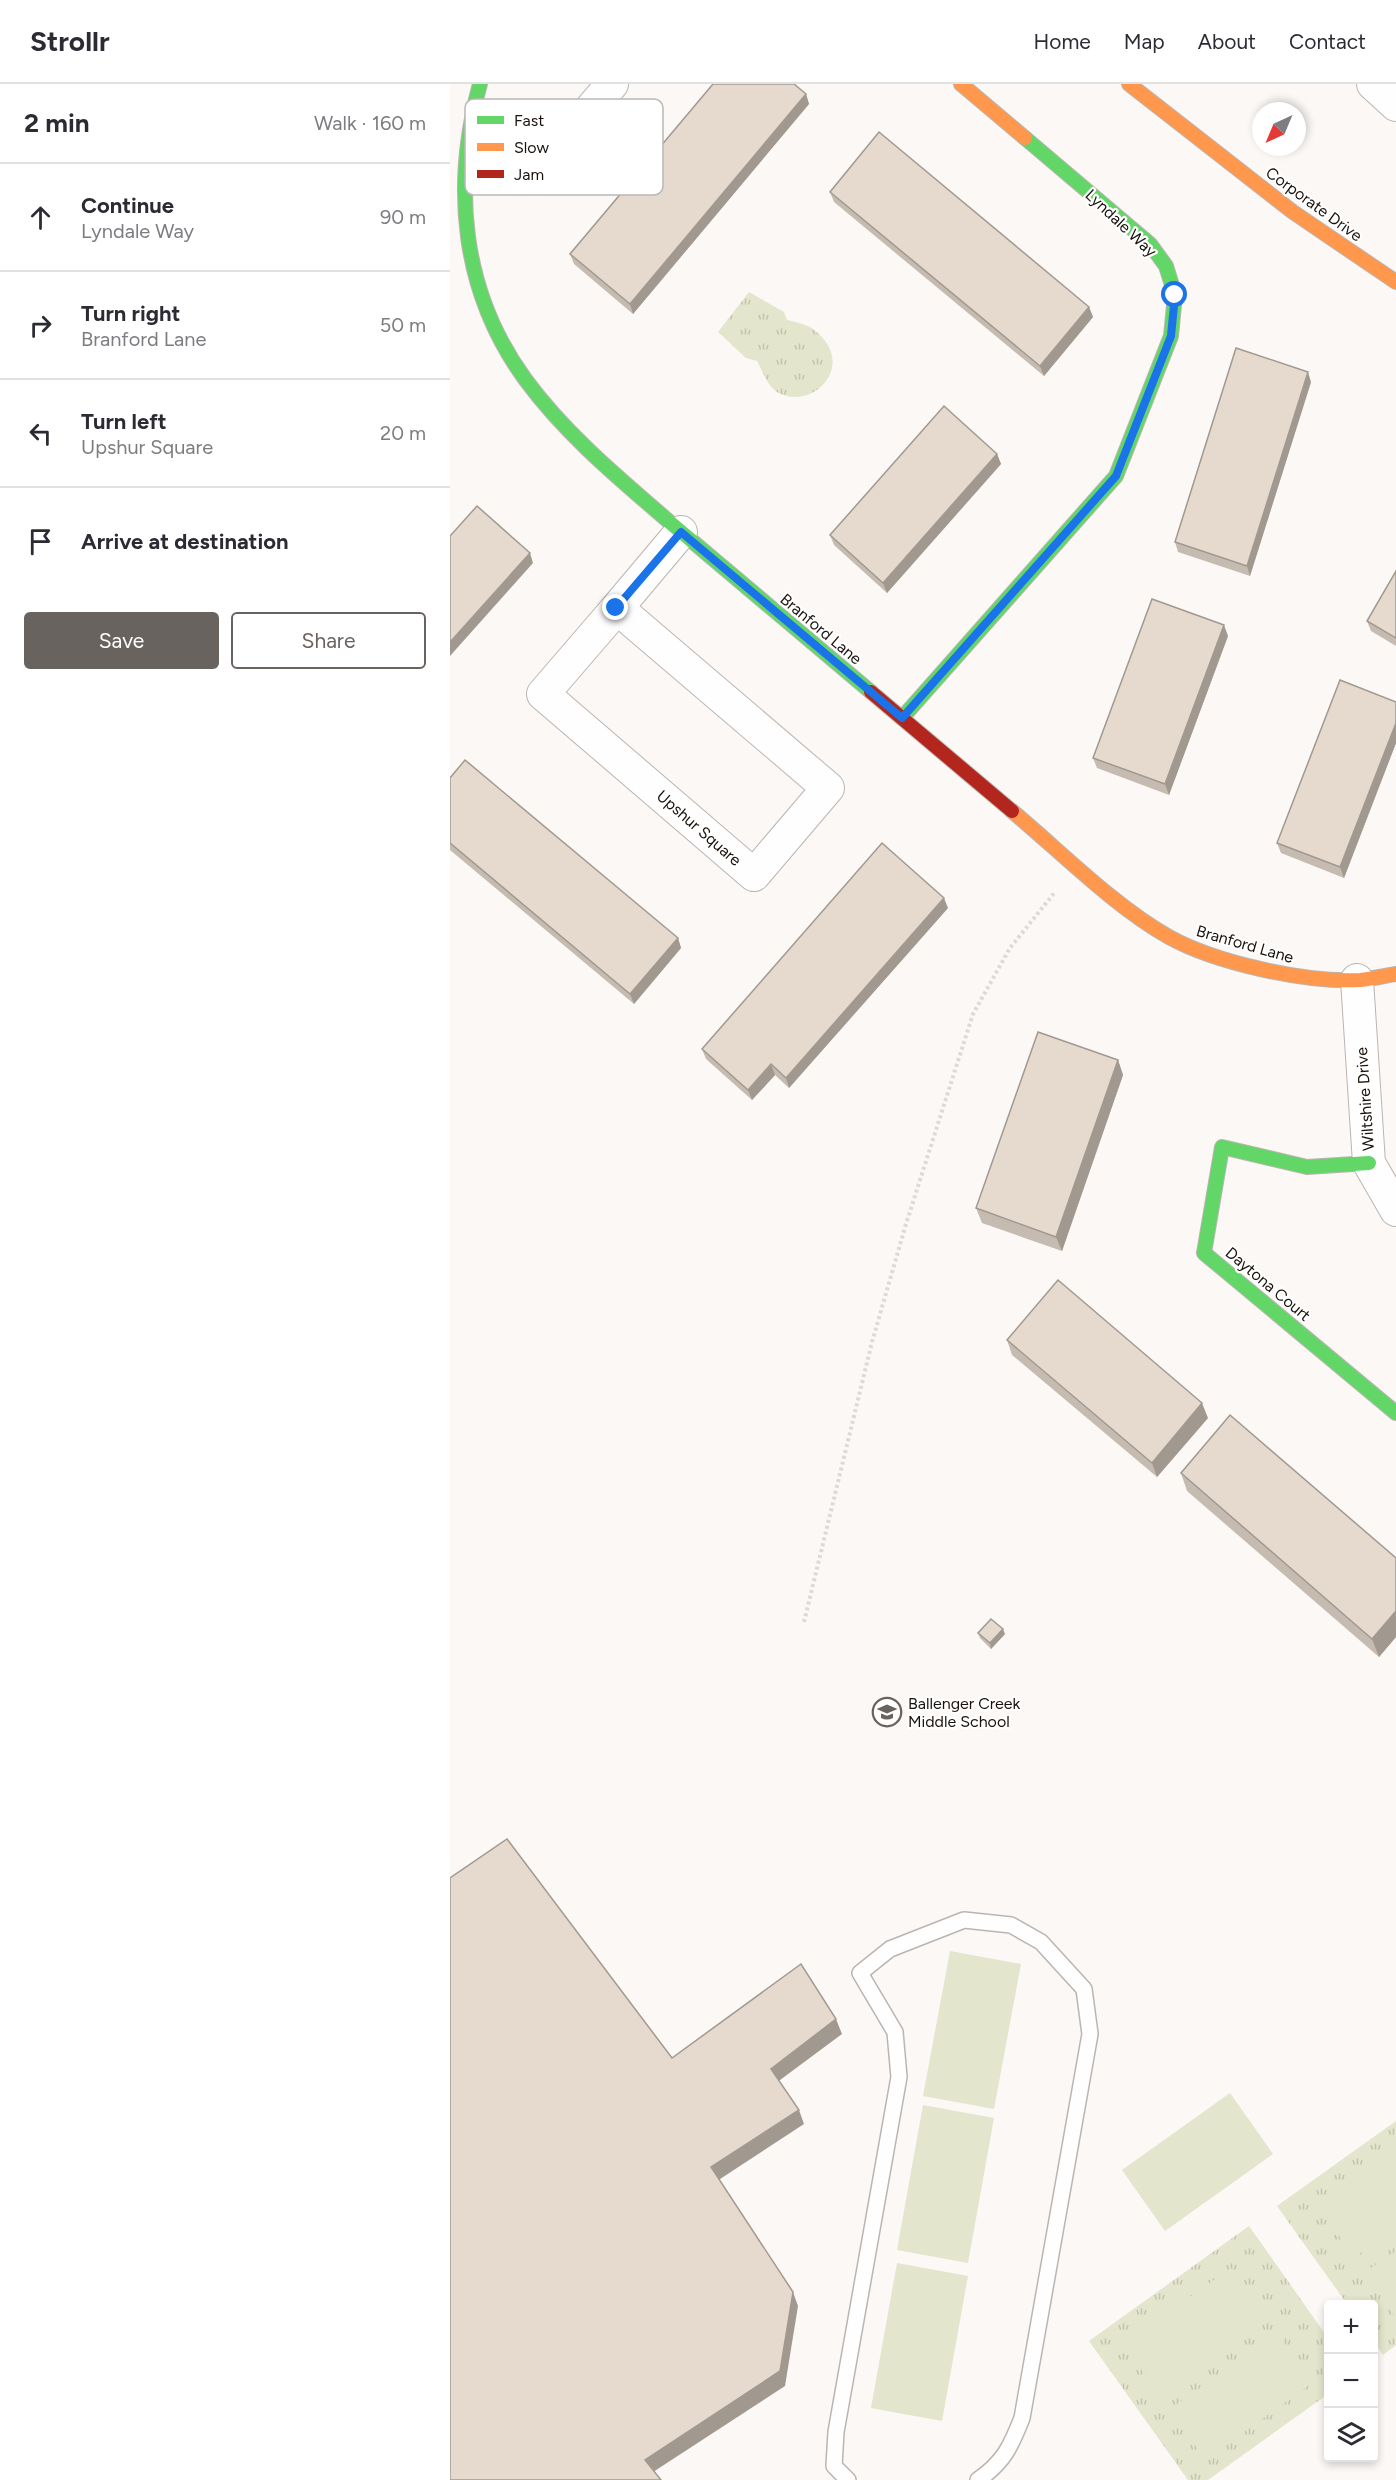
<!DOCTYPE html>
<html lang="en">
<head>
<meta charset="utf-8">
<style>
	body { margin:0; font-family:Figtree,sans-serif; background:#f2f2f3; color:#2b2b33 }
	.controls { position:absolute; right:18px; bottom:18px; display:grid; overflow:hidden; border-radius:6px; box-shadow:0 3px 9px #0003 }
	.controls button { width:54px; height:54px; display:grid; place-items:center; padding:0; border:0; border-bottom:2px solid #e1e1e2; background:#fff; color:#2b2b33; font:30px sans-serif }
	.compass { position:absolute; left:802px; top:18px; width:54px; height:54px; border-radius:50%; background:#fff; box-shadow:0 3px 9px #0003; rotate:224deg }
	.stop { position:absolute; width:18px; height:18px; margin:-14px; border:4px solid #1a73e8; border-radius:50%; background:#fff }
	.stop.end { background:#1a73e8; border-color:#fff; box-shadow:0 2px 6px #0008 }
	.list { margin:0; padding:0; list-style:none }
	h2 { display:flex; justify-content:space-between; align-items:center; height:78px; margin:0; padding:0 24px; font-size:26px }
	h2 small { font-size:20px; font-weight:400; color:#7c7c81 }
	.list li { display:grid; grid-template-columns:39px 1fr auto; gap:18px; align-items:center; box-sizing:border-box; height:108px; padding:0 24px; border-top:2px solid #e1e1e2 }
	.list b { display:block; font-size:22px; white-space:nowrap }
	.list p { margin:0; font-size:20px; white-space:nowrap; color:#7c7c81 }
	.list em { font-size:20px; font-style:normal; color:#7c7c81 }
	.actions { display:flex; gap:12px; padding:18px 24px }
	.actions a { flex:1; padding:14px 0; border:2px solid #69635f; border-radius:6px; text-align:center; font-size:21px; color:#69635f }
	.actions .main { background:#69635f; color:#fff }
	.icon { flex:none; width:33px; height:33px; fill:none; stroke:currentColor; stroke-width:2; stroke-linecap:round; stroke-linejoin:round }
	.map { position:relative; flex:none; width:946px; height:2396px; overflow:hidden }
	header { display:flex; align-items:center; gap:36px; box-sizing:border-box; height:84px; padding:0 30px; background:#fff; border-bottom:2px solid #e1e1e2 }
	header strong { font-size:28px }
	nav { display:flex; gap:33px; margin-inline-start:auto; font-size:21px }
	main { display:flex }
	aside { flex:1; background:#fff }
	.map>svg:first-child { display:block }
	.grass { fill:url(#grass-tufts) }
	.garden { fill:#e3e5cc }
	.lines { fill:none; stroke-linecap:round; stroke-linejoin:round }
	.lane-casing { stroke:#bbb5b2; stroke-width:18 }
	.street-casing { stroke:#bbb5b2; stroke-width:34 }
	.fast-casing { stroke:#bbb5b2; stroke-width:16 }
	.slow-casing { stroke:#bbb5b2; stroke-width:16 }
	.jam-casing { stroke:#bbb5b2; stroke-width:16 }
	.path { stroke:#dcdad9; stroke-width:4; stroke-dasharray:3 3; stroke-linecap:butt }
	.lane { stroke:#fefefe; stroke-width:15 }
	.street { stroke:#fefefe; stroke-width:32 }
	.fast { stroke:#63d668; stroke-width:14 }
	.slow { stroke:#ff974d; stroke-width:14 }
	.jam { stroke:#b3261e; stroke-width:14 }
	.wall { fill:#c6bbb1 }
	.shaded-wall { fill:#a19990 }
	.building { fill:#e6dace; stroke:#a19990; stroke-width:1.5 }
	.route { stroke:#1a73e8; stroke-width:8 }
	.labels { text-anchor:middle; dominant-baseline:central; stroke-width:4.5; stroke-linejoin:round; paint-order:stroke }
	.street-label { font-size:16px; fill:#1a130e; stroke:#fff }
	.poi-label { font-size:16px; fill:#1a130e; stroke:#fff; text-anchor:start }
	.key { fill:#fff; stroke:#bab8b7; stroke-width:1.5 }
	.key-label { font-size:16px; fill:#1a130e }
</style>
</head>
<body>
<header>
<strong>Strollr</strong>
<nav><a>Home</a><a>Map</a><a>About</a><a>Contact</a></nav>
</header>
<main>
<aside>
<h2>2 min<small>Walk · 160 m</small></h2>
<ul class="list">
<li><svg class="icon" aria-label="ahead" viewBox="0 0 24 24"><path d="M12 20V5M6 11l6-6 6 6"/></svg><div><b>Continue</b><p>Lyndale Way</p></div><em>90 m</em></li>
<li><svg class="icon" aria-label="right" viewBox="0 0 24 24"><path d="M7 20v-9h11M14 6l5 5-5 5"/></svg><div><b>Turn right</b><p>Branford Lane</p></div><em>50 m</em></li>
<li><svg class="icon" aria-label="left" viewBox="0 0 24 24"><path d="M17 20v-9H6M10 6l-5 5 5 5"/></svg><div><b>Turn left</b><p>Upshur Square</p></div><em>20 m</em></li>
<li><svg class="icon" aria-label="arrive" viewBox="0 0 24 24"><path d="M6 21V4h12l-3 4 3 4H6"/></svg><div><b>Arrive at destination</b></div></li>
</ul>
<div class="actions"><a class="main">Save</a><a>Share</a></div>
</aside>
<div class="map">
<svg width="946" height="2396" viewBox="0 0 946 2396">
	<defs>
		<pattern id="grass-tufts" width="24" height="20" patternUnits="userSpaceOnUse" patternTransform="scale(1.5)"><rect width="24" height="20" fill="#e3e5cc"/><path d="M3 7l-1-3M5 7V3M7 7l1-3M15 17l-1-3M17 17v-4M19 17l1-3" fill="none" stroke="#c2c4ae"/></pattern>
	</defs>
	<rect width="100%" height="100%" fill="#fbf8f6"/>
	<path class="grass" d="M299 208 334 228 337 236C345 238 356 240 363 245 410 280 362 329 327 308 318 303 312 286 307 277L296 274 268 248Z
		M946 2037V2261L933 2271 924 2257V2220H897L827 2122Z
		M799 2142 878 2254V2310L758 2396H738L639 2257Z"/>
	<path class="garden" d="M500 1867 571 1880 544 2025 473 2012Z
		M780 2009 823 2070 715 2147 672 2086Z
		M473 2021 544 2034 518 2179 447 2166Z
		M946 2068V2143L904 2174 869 2122Z
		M946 2167V2234L915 2188Z
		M447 2179 518 2192 492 2337 421 2324Z
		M781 2184 816 2233 708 2311 674 2259Z
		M827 2249 862 2299 755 2376 720 2325Z"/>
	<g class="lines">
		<g class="lane-casing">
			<path id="lane" d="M398 2396 384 2382 386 2348 449 1993 445 1948 410 1889 440 1865 514 1836 561 1841 591 1858 634 1905 640 1950 572 2334C561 2362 554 2378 528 2396"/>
		</g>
		<g class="street-casing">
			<path id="street" d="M923 0 946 21
				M101 72 162 0
				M167 524 93 610 304 791 378 704 167 524 231 448
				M907 896 919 1079 946 1126"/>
		</g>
		<g class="fast-casing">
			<path id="fast" d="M30 0C2 102 11 207 75 295 116 351 171 396 223 441 289 497 355 552 421 608
				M452 634 666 392 721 252 725 211 716 182 700 160 575 54
				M919 1079 857 1083 772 1063 754 1169 946 1329"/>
		</g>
		<g class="slow-casing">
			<path id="slow" d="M511 0 575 54
				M679 0 843 128 946 198
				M562 727C611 768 664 822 719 853 766 879 856 899 910 896 922 895 934 892 946 890"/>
		</g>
		<g class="jam-casing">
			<path id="jam" d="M421 608 562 727"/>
		</g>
		<path class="path" d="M354 1538 422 1258 456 1140 523 930 560 864 605 808"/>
		<use href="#lane" class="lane"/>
		<use href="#street" class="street"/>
		<use href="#fast" class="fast"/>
		<use href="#slow" class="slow"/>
		<use href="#jam" class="jam"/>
	</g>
	<path class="wall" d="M356 10 359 20 183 230 124 180 120 170Z
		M380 108 639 223 643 233 594 292 384 118Z
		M861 298 800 492 728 468 725 458Z
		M547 370 551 380 437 509 384 461 380 451Z
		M946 487V562L921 547 917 537Z
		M778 552 719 711 647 684 643 674Z
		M946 618V659L894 794 831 769 827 759Z
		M0 694 228 854 231 864 184 920 0 766Z
		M498 824 339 1004 325 991 302 1016 256 975 252 965Z
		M668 976 673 991 612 1167 532 1139 526 1124Z
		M557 1256 758 1334 707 1393 562 1271Z
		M731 1389 946 1474V1553L929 1573 737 1407Z
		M528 1549 555 1550 541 1565 530 1554Z"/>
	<path class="shaded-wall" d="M356 10 359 20 183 230 180 220Z
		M639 223 643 233 594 292 590 282Z
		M858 288 861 298 800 492 797 482Z
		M547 370 551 380 437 509 433 499Z
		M80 469 83 479 0 572V558Z
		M774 541 778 552 719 711 715 700Z
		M946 639V659L894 794 890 783Z
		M494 814 498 824 339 1004 336 994Z
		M228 854 231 864 184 920 180 910Z
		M668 976 673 991 612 1167 606 1153Z
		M321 980 325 991 302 1016 298 1006Z
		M752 1319 758 1334 707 1393 702 1379Z
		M946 1527V1553L929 1573 922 1555Z
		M553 1545 555 1550 541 1565 540 1559Z
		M386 1935 392 1950 326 1999 321 1985Z
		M349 2026 354 2040 267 2097 261 2083Z
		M343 2208 348 2222 335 2302 200 2390 195 2376Z"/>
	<path class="building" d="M263 0H344L356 10 180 220 120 170Z
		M429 48 639 223 590 282 380 108Z
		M786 264 858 288 797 482 725 458Z
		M494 322 547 370 433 499 380 451Z
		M27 422 80 469 0 558V452Z
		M946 487V554L917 537Z
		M702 515 774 541 715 700 643 674Z
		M890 596 946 618V639L890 783 827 759Z
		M15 676 228 854 180 910 0 759V694Z
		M432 759 494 814 336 994 321 980 298 1006 252 965Z
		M588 948 668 976 606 1153 526 1124Z
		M608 1196 752 1319 702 1379 557 1256Z
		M780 1331 946 1474V1527L922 1555 731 1389Z
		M541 1535 553 1545 540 1559 528 1549Z
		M57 1755 222 1974 351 1880 386 1935 321 1985 349 2026 261 2083 343 2208 330 2287 195 2376 211 2396H0V1794Z"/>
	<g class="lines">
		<path class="route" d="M166 524 231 448 452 634 666 392 721 252 725 211"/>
	</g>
	<defs>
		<g id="school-ring" transform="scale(1.5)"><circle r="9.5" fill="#fff" stroke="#69635f" stroke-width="1.5"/><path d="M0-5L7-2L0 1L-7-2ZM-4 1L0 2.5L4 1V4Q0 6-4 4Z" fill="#69635f"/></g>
	</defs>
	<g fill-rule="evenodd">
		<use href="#school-ring" x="437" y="1628"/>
	</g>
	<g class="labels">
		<g class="street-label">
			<text transform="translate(864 120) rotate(36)">Corporate Drive</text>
			<text transform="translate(671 139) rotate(43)">Lyndale Way</text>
			<text transform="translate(371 545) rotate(40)">Branford Lane</text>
			<text transform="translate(249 744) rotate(41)">Upshur Square</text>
			<text transform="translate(795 860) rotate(16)">Branford Lane</text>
			<text transform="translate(915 1015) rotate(-94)">Wiltshire Drive</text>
			<text transform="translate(818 1200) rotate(40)">Daytona Court</text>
		</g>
		<g class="poi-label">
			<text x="458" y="1619">Ballenger Creek<tspan x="458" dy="18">Middle School</tspan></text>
		</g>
	</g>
	<rect x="15" y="15" width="198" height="96" rx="9" class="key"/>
	<rect x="27" y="32" width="27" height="8" fill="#63d668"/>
	<rect x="27" y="59" width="27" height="8" fill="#ff974d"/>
	<rect x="27" y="86" width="27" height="8" fill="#b3261e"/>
	<g class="key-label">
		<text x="64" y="42">Fast</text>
		<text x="64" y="69">Slow</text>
		<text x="64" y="96">Jam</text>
	</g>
</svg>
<div class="controls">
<button>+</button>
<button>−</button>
<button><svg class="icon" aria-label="layers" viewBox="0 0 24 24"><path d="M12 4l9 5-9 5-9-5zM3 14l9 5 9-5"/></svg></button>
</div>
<svg class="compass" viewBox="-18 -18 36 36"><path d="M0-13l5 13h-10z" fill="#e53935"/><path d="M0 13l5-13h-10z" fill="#7c7c81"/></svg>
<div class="stop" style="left:725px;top:211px"></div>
<div class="stop end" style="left:166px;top:524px"></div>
</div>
</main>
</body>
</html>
